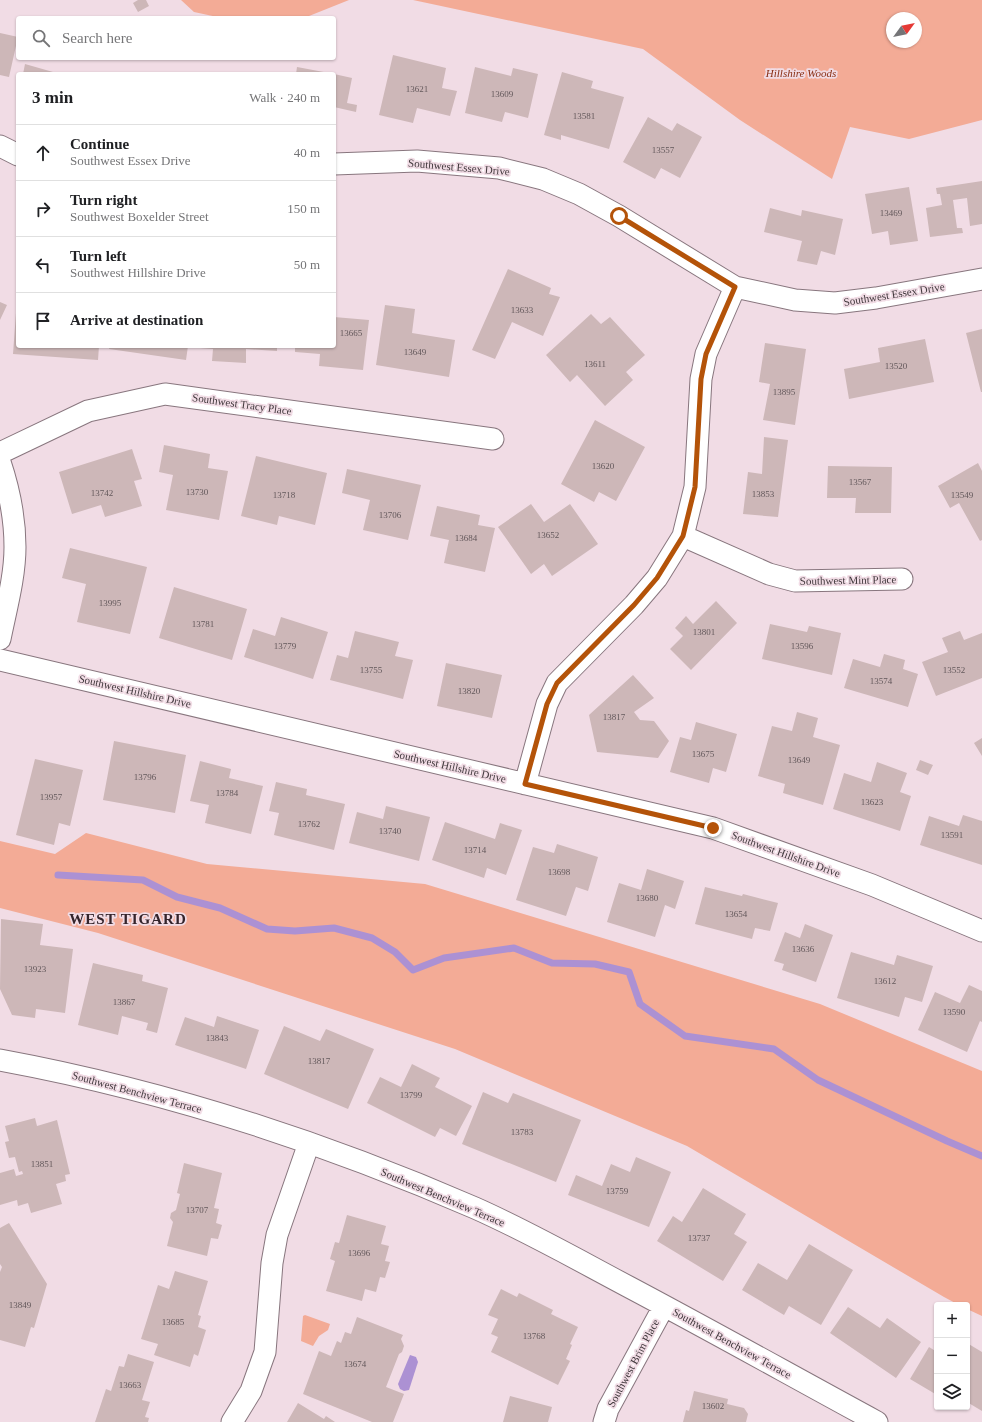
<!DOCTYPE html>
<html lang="en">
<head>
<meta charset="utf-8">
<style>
	body { margin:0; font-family:"Times New Roman",serif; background:#f6f6f6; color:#202124 }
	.controls { position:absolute; right:12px; bottom:12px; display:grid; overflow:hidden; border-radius:4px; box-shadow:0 1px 3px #0004 }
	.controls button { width:36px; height:36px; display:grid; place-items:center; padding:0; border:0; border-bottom:1px solid #e0e0e0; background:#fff; color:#202124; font:20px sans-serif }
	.compass { position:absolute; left:886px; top:12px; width:36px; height:36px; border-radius:50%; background:#fff; box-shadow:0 1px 3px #0004; rotate:57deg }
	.stop { position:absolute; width:12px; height:12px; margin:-9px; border:3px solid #b45309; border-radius:50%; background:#fff }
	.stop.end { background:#b45309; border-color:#fff; box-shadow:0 1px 4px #0008 }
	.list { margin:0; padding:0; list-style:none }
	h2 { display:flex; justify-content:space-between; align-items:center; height:52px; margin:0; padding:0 16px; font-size:17px }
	h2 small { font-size:13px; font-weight:400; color:#757577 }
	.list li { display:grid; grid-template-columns:26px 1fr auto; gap:12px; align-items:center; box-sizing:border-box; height:56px; padding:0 16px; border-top:1px solid #e0e0e0 }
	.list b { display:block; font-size:15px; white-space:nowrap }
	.list p { margin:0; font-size:13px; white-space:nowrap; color:#757577 }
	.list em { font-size:13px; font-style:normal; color:#757577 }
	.icon { flex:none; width:22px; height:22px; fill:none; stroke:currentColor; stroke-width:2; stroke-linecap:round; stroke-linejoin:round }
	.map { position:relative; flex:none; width:982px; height:1422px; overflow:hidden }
	.search { position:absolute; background:#fff; box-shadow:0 1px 3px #0004; left:16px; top:16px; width:320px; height:44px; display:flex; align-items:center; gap:10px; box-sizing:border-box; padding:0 14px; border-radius:4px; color:#757577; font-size:15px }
	.panel { position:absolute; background:#fff; box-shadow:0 1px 3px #0004; left:16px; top:72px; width:320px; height:276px; border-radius:4px }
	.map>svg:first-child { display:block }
	.green { fill:#f3ab96; fill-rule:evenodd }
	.water { fill:#ac91d3 }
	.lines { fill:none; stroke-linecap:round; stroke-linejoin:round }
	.stream { stroke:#ac91d3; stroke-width:7 }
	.building { fill:#cdb7b8 }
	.minor-casing { stroke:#88767e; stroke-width:23 }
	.minor { stroke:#fff; stroke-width:21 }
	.route { stroke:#b45309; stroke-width:5 }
	.labels { text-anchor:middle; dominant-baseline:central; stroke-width:3.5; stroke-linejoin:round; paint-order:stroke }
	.number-label { font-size:9px; fill:#63585b }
	.park-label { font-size:11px; font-style:italic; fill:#892e13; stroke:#f1dce5 }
	.street-label { font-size:11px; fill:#40383c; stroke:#f1dce5 }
	.district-label { font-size:15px; font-weight:bold; letter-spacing:1px; fill:#34242b; stroke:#f1dce5 }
</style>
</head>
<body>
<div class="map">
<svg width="982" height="1422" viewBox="0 0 982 1422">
	<rect width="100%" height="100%" fill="#f1dce5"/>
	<path class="green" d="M181 0H349L304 18H222L194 12Z
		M413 0H982V120L909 139 850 127 832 179 740 120 643 49ZM892 18H916V42H892Z
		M86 833 207 864 425 884 820 1004 982 1071V1316L967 1309V1305H959L944 1297 687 1146 455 1049 98 933 0 908V841L55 854Z
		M305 1315 330 1324 328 1330 319 1336 313 1346 301 1341 303 1316Z"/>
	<path class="water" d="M410 1355 416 1357 418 1362 409 1390 404 1391 400 1389 398 1384Z"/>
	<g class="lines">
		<path class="stream" d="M58 875 143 880 177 897 220 908 267 929 295 931 334 928 372 938 395 952 413 970 444 958 514 948 552 963 595 964 629 972 640 1004 685 1036 774 1049 818 1080 947 1141 982 1156"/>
	</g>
	<path class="building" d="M138 0H146L149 6 138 12 133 3Z
		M0 33 18 37 9 77 0 75Z
		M393 55 446 68 442 88 457 91 450 116 417 108 413 123 379 115Z
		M25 64 60 74H23Z
		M297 67 329 73V74H296Z
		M475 67 511 76 513 68 538 74 528 118 505 112 502 122 465 113Z
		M562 72 593 81 591 88 624 97 609 149 561 135V140L544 135Z
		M334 74 352 78 347 103 357 105 356 112 334 107Z
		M648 117 672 131 677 123 702 137 680 178 661 168 655 179 623 162Z
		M982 181V224L970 226 967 198 953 200 957 228H962L963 233 930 237 926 208 942 205 940 194H937L936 188Z
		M909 187 918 241 890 245 888 231 872 234 865 194Z
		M770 208 801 216 802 210 843 219 835 255 821 251 817 265 797 261 802 241 764 232Z
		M508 269 551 288 549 294 560 297 543 336 512 322 495 359 472 350Z
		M0 302 7 305 0 320Z
		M385 305 415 309 412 333 455 340 449 377 376 365Z
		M16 313H18V346H99L98 360 13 354Z
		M591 314 601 324 610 317 645 355 626 372 633 380 605 406 577 375 570 382 546 355Z
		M334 317 369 320 363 370 319 366 320 354 295 352V346H334Z
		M982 329V392H981L966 333Z
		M925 339 934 382 849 399 844 369 880 362 878 348Z
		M765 343 806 349 795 425 763 420 770 384 759 382Z
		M110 346H188L186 360 109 349Z
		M200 346H277V351L246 349V363L212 361 213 349 200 348Z
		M595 420 645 447 616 501 599 492 594 502 561 484Z
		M764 437 788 440 778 517 743 514 748 472 762 474Z
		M164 445 210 454 208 468 228 471 219 520 166 510 173 475 159 472Z
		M132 449 142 479 134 481 142 506 105 517 101 505 72 514 59 472Z
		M256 456 327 473 315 525 279 516 277 525 241 516Z
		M978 463 982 471V540L980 541 959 503 950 508 938 486Z
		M828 466 892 467 891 513H855L856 498H827Z
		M347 469 421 485 408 540 363 530 370 500 342 493Z
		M531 504 544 522 570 504 598 544 552 576 544 564 531 574 498 527Z
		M437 506 480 515 478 525 495 528 485 572 444 563 449 540 430 536Z
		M70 548 147 567 130 634 77 622 86 584 62 578Z
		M174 587 247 609 232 660 159 638Z
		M716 601 737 623 691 670 670 649 683 636 675 628 686 616 693 624Z
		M281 617 328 632 313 679 244 657 253 629 275 636Z
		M770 624 807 632 809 626 841 633 832 675 762 659Z
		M355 631 399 642 395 656 413 660 403 699 330 680 337 655 348 658Z
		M960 631 964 640 982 633V678L936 696 922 662 948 652 942 638Z
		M884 654 905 660 903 669 918 674 908 707 844 688 853 659 880 667Z
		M446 663 502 675 492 718 437 706Z
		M633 675 654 698 634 712 640 720 654 721 669 741 658 758 597 752 589 715Z
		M797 712 818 718 813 737 840 745 823 805 783 793 785 784 758 776 772 726 792 731Z
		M696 722 737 734 726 772 713 768 709 783 670 772 680 737 691 740Z
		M982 738V756L974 743Z
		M114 741 186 755 175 813 103 800Z
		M35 759 83 770 70 826 59 823 54 845 16 835Z
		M920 760 933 765 928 775 916 770Z
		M200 761 231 769 229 778 263 786 251 834 205 823 209 805 190 801Z
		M877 762 907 773 900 792 911 796 900 831 833 809 844 773 871 782Z
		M276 782 307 789 306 795 345 804 334 850 274 835 279 813 269 811Z
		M386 806 430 817 419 861 349 843 357 812 383 819Z
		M963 815 982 821V865L920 845 929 816 959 826Z
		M445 822 495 839 500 823 522 830 506 875 487 868 484 878 432 860Z
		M557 844 598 857 588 891 576 887 566 916 516 900 533 847 554 853Z
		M647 869 684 881 675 909 665 905 655 937 607 922 619 883 641 890Z
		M705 887 742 896 743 894 778 903 770 931 755 928 752 939 695 924Z
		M1 919 43 924 40 945 73 949 65 1013 36 1009 35 1018 12 1015 0 989Z
		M805 924 833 935 816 982 782 970 784 964 774 961 785 932 800 938Z
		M851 952 894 965 897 955 933 966 922 1002 905 997 899 1017 837 998Z
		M93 963 143 975 142 981 168 988 157 1033 146 1030 148 1023 122 1016 118 1035 78 1025Z
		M969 985 982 991V1022L980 1021 967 1052 918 1030 935 992 960 1003Z
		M217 1016 259 1030 246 1069 175 1045 185 1017 214 1027Z
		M284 1026 320 1041 326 1029 374 1049 348 1109 264 1074Z
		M412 1064 440 1078 435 1087 472 1106 456 1136 440 1128 435 1137 367 1103 380 1077 401 1087Z
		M483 1092 508 1103 513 1093 581 1120 556 1182 462 1144Z
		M35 1118 37 1126 57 1120 70 1174 65 1175 66 1181 56 1184 62 1204 31 1213 28 1203 18 1206 17 1200 0 1205V1173L14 1169 16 1176 23 1174 22 1171 19 1172 15 1157 9 1158 5 1142 9 1141 5 1126Z
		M636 1157 671 1172 649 1227 568 1195 576 1175 602 1186 611 1164 630 1172Z
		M184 1163 222 1173 214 1208 219 1209 216 1223 222 1225 218 1239 211 1238 207 1256 167 1246 173 1222 170 1218 171 1213 176 1210 180 1194 177 1193Z
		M703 1188 746 1214 734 1234 747 1242 723 1281 657 1241 673 1216 682 1222Z
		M347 1215 386 1226 381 1244 389 1246 385 1261 390 1262 385 1278 380 1277 376 1292 365 1289 362 1301 326 1291 335 1261 330 1259 335 1242 339 1243Z
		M9 1223 47 1284 34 1328 31 1327 25 1347 0 1340V1272L2 1267 0 1264V1228Z
		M809 1244 853 1270 821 1325 789 1306 784 1315 742 1290 758 1263 787 1280Z
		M175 1271 208 1281 198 1315 201 1316 198 1327 206 1330 198 1356 194 1354 190 1367 154 1355 158 1344 141 1339 158 1285 169 1289Z
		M501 1289 517 1297 519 1293 553 1310 551 1314 578 1327 570 1344 572 1345 566 1359 570 1361 558 1385 491 1352 498 1337 491 1334 498 1319 488 1315Z
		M848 1307 880 1328 887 1318 921 1342 896 1378 830 1333Z
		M357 1317 403 1335 401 1339 404 1346 402 1352 399 1354 386 1387 404 1394 393 1422H372L303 1394 319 1351 331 1356 337 1341 341 1343 345 1332 351 1334Z
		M967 1343 982 1352V1411L967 1402Z
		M929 1347 937 1352V1395L910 1379Z
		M128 1354 154 1362 142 1400 150 1402 145 1417 149 1418 148 1422H95L106 1389 111 1391 119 1366 124 1367Z
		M694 1391 728 1399 727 1404 744 1408 748 1414 746 1422H683L686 1410 689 1411Z
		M510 1396 552 1407 548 1422H503Z
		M298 1403 324 1419 326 1416 335 1422H287Z"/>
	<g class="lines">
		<g class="minor-casing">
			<path id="minor" d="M0 146 18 155
				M334 164 417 161 499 168 543 179 579 194 619 216 735 287 795 300 835 303 876 298 982 279
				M0 453 88 411 165 394 493 439
				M0 462C9 489 15 518 15 547 15 577 6 609 0 639
				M683 536 769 574 795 581 902 579
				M0 660 713 828 872 885 982 931
				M525 784 547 704 557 683 634 605 657 578 683 536 695 487 701 379 706 354 735 287
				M0 1060C163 1090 323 1142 475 1208 527 1231 578 1260 629 1287 712 1331 794 1377 877 1422
				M232 1422 251 1391 265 1352 272 1263 277 1235 309 1143
				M604 1422 608 1409 664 1306"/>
		</g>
		<use href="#minor" class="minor"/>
	</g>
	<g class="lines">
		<path class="route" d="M619 216 735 287 706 354 701 379 695 487 683 536 657 578 634 605 557 683 547 704 525 784 713 828"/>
	</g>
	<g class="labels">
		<g class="number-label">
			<text x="417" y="89">13621</text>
			<text x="502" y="94">13609</text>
			<text x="584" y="116">13581</text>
			<text x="663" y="150">13557</text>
			<text x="891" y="213">13469</text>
			<text x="522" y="310">13633</text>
			<text x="351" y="333">13665</text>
			<text x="415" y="352">13649</text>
			<text x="595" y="364">13611</text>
			<text x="896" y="366">13520</text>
			<text x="784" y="392">13895</text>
			<text x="603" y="466">13620</text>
			<text x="860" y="482">13567</text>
			<text x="197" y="492">13730</text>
			<text x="102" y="493">13742</text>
			<text x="763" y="494">13853</text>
			<text x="284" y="495">13718</text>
			<text x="962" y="495">13549</text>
			<text x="390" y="515">13706</text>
			<text x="548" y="535">13652</text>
			<text x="466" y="538">13684</text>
			<text x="110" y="603">13995</text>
			<text x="203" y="624">13781</text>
			<text x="704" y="632">13801</text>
			<text x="285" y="646">13779</text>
			<text x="802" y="646">13596</text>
			<text x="371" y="670">13755</text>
			<text x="954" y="670">13552</text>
			<text x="881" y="681">13574</text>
			<text x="469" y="691">13820</text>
			<text x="614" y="717">13817</text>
			<text x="703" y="754">13675</text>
			<text x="799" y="760">13649</text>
			<text x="145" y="777">13796</text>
			<text x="227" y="793">13784</text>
			<text x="51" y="797">13957</text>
			<text x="872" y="802">13623</text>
			<text x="309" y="824">13762</text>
			<text x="390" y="831">13740</text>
			<text x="952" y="835">13591</text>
			<text x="475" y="850">13714</text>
			<text x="559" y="872">13698</text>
			<text x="647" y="898">13680</text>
			<text x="736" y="914">13654</text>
			<text x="803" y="949">13636</text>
			<text x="35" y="969">13923</text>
			<text x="885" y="981">13612</text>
			<text x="124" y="1002">13867</text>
			<text x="954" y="1012">13590</text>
			<text x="217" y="1038">13843</text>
			<text x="319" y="1061">13817</text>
			<text x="411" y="1095">13799</text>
			<text x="522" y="1132">13783</text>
			<text x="42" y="1164">13851</text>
			<text x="617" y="1191">13759</text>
			<text x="197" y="1210">13707</text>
			<text x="699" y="1238">13737</text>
			<text x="359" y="1253">13696</text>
			<text x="20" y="1305">13849</text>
			<text x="173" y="1322">13685</text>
			<text x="534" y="1336">13768</text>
			<text x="355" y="1364">13674</text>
			<text x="130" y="1385">13663</text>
			<text x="713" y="1406">13602</text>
		</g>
		<g class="park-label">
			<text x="801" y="73">Hillshire Woods</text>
		</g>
		<g class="street-label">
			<text transform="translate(459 167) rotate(5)">Southwest Essex Drive</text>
			<text transform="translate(894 294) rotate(-9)">Southwest Essex Drive</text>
			<text transform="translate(242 404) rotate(8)">Southwest Tracy Place</text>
			<text transform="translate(848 580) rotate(-1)">Southwest Mint Place</text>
			<text transform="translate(135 691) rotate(13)">Southwest Hillshire Drive</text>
			<text transform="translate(450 766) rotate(13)">Southwest Hillshire Drive</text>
			<text transform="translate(786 854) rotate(20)">Southwest Hillshire Drive</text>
			<text transform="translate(137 1092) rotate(15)">Southwest Benchview Terrace</text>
			<text transform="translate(443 1197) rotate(23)">Southwest Benchview Terrace</text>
			<text transform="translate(732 1343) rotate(29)">Southwest Benchview Terrace</text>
			<text transform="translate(633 1363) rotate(-62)">Southwest Brim Place</text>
		</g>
		<g class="district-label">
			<text x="128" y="919">WEST TIGARD</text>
		</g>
	</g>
</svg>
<div class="controls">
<button>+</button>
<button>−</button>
<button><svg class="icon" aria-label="layers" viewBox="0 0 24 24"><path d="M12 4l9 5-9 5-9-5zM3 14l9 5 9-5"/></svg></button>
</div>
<svg class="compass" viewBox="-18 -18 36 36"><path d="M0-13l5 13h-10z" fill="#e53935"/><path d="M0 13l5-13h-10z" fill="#757577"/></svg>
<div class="stop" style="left:619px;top:216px"></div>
<div class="stop end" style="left:713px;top:828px"></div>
<div class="search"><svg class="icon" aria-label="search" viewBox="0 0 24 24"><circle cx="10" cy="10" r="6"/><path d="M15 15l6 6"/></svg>Search here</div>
<section class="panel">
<h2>3 min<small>Walk · 240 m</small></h2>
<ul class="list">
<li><svg class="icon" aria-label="ahead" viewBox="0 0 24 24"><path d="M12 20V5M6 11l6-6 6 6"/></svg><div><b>Continue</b><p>Southwest Essex Drive</p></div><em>40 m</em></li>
<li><svg class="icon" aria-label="right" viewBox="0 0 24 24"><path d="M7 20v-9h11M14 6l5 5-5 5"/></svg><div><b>Turn right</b><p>Southwest Boxelder Street</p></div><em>150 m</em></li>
<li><svg class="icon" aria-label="left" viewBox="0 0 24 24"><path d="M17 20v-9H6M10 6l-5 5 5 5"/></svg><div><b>Turn left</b><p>Southwest Hillshire Drive</p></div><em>50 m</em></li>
<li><svg class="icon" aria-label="arrive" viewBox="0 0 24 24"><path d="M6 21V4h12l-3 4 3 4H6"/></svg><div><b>Arrive at destination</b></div></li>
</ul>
</section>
</div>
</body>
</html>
